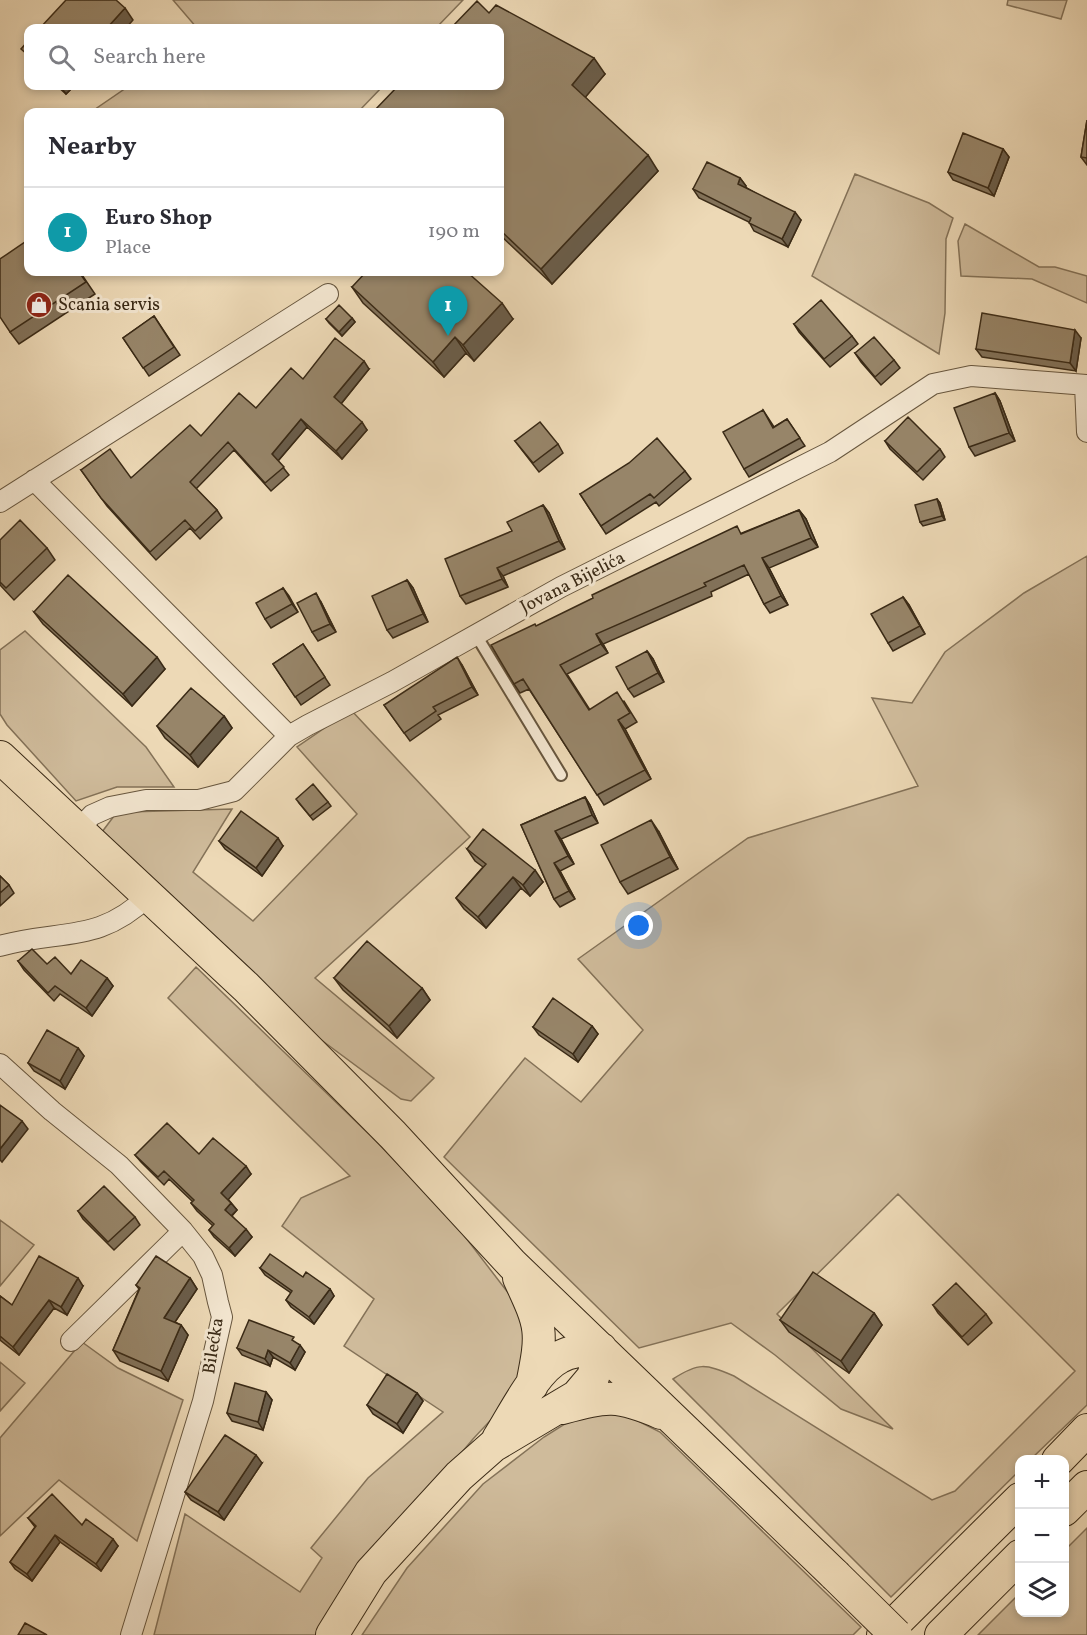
<!DOCTYPE html>
<html lang="en">
<head>
<meta charset="utf-8">
<style>
	body { margin:0; font-family:Vollkorn,serif; background:#f2f2f3; color:#2b2b33 }
	.controls { position:absolute; right:18px; bottom:18px; display:grid; overflow:hidden; border-radius:12px; box-shadow:0 3px 9px #0003 }
	.controls button { width:54px; height:54px; display:grid; place-items:center; padding:0; border:0; border-bottom:2px solid #e1e1e2; background:#fff; color:#2b2b33; font:30px sans-serif }
	.you { position:absolute; left:639px; top:926px; width:21px; height:21px; margin:-15px; border:4px solid #fff; border-radius:50%; background:#1a73e8; box-shadow:0 0 0 9px #1a73e833 }
	.badge { display:grid; place-items:center; width:39px; height:39px; border-radius:50%; background:#1a73e8; color:#fff; font-size:20px; font-weight:700 }
	.pin { position:absolute; translate:-50% -50px; filter:drop-shadow(0 2px 3px #0008) }
	.pin::after { content:''; position:absolute; top:32px; width:21px; height:18px; background:inherit; clip-path:polygon(0 0,100% 0,50% 100%) }
	.list { margin:0; padding:0; list-style:none }
	h2 { display:flex; justify-content:space-between; align-items:center; height:78px; margin:0; padding:0 24px; font-size:26px }
	h2 small { font-size:20px; font-weight:400; color:#7c7c81 }
	.list li { display:grid; grid-template-columns:39px 1fr auto; gap:18px; align-items:center; box-sizing:border-box; height:90px; padding:0 24px; border-top:2px solid #e1e1e2 }
	.list b { display:block; font-size:22px; white-space:nowrap }
	.list p { margin:0; font-size:20px; white-space:nowrap; color:#7c7c81 }
	.list em { font-size:20px; font-style:normal; color:#7c7c81 }
	.icon { flex:none; width:33px; height:33px; fill:none; stroke:currentColor; stroke-width:2; stroke-linecap:round; stroke-linejoin:round }
	.map { position:relative; flex:none; width:1087px; height:1635px; overflow:hidden }
	.search { position:absolute; background:#fff; box-shadow:0 3px 9px #0003; left:24px; top:24px; width:480px; height:66px; display:flex; align-items:center; gap:15px; box-sizing:border-box; padding:0 21px; border-radius:12px; color:#7c7c81; font-size:22px }
	.panel { position:absolute; background:#fff; box-shadow:0 3px 9px #0003; left:24px; top:108px; width:480px; height:168px; border-radius:12px }
	.map>svg:first-child { display:block }
	.green { fill:#cfbb9b; stroke:#847258; stroke-width:1.5 }
	.lines { fill:none; stroke-linecap:round; stroke-linejoin:round }
	.lane-casing { stroke:#67563e; stroke-width:14 }
	.street-casing { stroke:#67563e; stroke-width:22 }
	.primary-casing { stroke:#3a2a16; stroke-width:34 }
	.lane { stroke:#f3e6d0; stroke-width:10 }
	.street { stroke:#f3e6d0; stroke-width:20 }
	.primary { stroke:#edd9b6; stroke-width:32 }
	.primary-bridge-casing { stroke:#3a2a16; stroke-width:34; stroke-linecap:butt }
	.primary-bridge { stroke:#edd9b6; stroke-width:32 }
	.wall { fill:#82725a; stroke:#3a2a16; stroke-width:1.5 }
	.shaded-wall { fill:#6a5d4a; stroke:#3a2a16; stroke-width:1.5 }
	.building { fill:#978569; stroke:#3a2a16; stroke-width:1.5 }
	.labels { text-anchor:middle; dominant-baseline:central; stroke-width:6; stroke-linejoin:round; paint-order:stroke }
	.poi-label { font-size:18px; fill:#3a2a16; stroke:#f3e6d0; text-anchor:start }
	.street-label { font-size:18px; fill:#3a2a16; stroke:#f3e6d0 }
</style>
</head>
<body>
<div class="map">
<svg width="1087" height="1635" viewBox="0 0 1087 1635">
	<rect width="100%" height="100%" fill="#edd9b6"/>
	<filter id="stains"><feTurbulence type="fractalNoise" baseFrequency=".00333" numOctaves="4"/><feColorMatrix values="0 0 0 0 .2 0 0 0 0 .09 0 0 0 0 .02 0 0 0 .5 -.17"/></filter>
	<radialGradient id="worn" r=".72"><stop offset=".6" stop-color="#630" stop-opacity="0"/><stop offset="1" stop-color="#630" stop-opacity=".3"/></radialGradient>
	<path class="green" d="M173 0H463L436 28H197Z
		M1008 0H1067L1061 19 1007 5Z
		M129 86H383L358 112H91Z
		M855 174 929 203 953 218 946 239 945 313 939 354 812 276Z
		M965 224 1039 267H1055L1087 276V303L1032 279 961 276 958 241Z
		M1087 556V1405L1031 1459 1020 1460 1019 1471 891 1597 673 1379C699 1362 705 1364 734 1376L932 1500 955 1491 1075 1371 898 1194 777 1314 893 1429 841 1409 775 1355 731 1323 639 1348 444 1157 525 1058 581 1102 643 1030 578 959 748 838 918 786 872 698 912 703 945 652 1024 593Z
		M25 631 146 747 174 787H117L76 801 7 725 0 714V650Z
		M351 710 470 837 315 978 434 1078 411 1101 401 1099 297 1022 102 832 114 816 127 812 232 809 193 872 253 921 357 814 297 747Z
		M196 967 372 1137 453 1221 519 1307 527 1323 517 1392 473 1439 338 1600 321 1635H154L185 1514 300 1592 322 1558 311 1548 368 1478 443 1412 344 1346 374 1299 282 1226 301 1198 350 1176 168 998Z
		M0 1220 34 1245 0 1286Z
		M82 1342 118 1368 183 1400 137 1541 59 1480 0 1536V1438Z
		M0 1362 25 1383 0 1411Z
		M602 1412 624 1414 660 1432 861 1627 853 1635H362L407 1568 483 1484 544 1437 571 1420Z
		M1087 1528V1635H978L1019 1594 1020 1612H1064L1065 1550Z"/>
	<g class="lines">
		<g class="lane-casing">
			<path id="lane" d="M476 635 561 775"/>
		</g>
		<g class="street-casing">
			<path id="street" d="M1085 385 1087 432
				M34 480 289 736
				M0 502 328 294
				M77 831 92 815 110 807 146 800H199L234 791 289 736 308 725 392 682 561 587 830 452 933 384 971 376 1087 385
				M0 946C59 929 99 944 148 896
				M0 1064 52 1111 119 1165 183 1231 203 1256 212 1275 218 1302 222 1317 203 1401 131 1635
				M71 1341 183 1231"/>
		</g>
		<g class="primary-casing">
			<path id="primary" d="M0 757 246 987 393 1135 512 1264 835 1575
				M519 1278C542 1327 543 1331 532 1385
				M562 1408C607 1396 617 1394 661 1413
				M498 1439C513 1416 535 1369 560 1357 572 1350 588 1350 601 1349
				M1058 1460 1087 1430
				M1064 1510 1087 1487
				M332 1635 371 1572 459 1476 493 1446 577 1396 593 1377 601 1349
				M883 1635 1020 1499
				M941 1635 1020 1556"/>
		</g>
		<use href="#lane" class="lane"/>
		<use href="#street" class="street"/>
		<use href="#primary" class="primary"/>
		<g class="primary-bridge-casing">
			<path id="primary-bridge" d="M835 1575 896 1635"/>
		</g>
		<use href="#primary-bridge" class="primary-bridge"/>
	</g>
	<path class="wall" d="M489 13 605 74 585 97 658 171 552 284 500 235V112Z
		M57 86H74L66 94Z
		M1087 120V165L1081 157Z
		M1003 149 1009 157 994 196 953 180 948 172Z
		M740 178 746 186 745 187 801 220 788 247 754 231 749 222 699 198 693 189Z
		M80 272 95 294 19 344 10 332Z
		M352 287 513 319 474 361 466 353 444 377 363 303Z
		M154 316 180 355 149 376 123 338Z
		M352 318 355 322 342 336 329 323 326 319Z
		M794 324 852 336 858 344 830 367 799 332Z
		M1081 338 1076 371 982 357 976 349Z
		M855 353 894 360 900 368 881 385 861 362Z
		M369 369 341 404 367 430 342 459 307 427 278 461 289 475 271 491 234 450 196 489 217 510 222 518 200 539 190 528 156 560 107 506 81 470 131 478 201 436 256 408 303 379Z
		M995 393 1000 401 1015 441 975 456 969 447Z
		M763 410 774 427 787 419 805 446 749 477 744 469Z
		M515 441 558 444 563 453 539 472Z
		M885 441 940 449 945 457 923 480 890 449Z
		M685 471 691 479 659 506 656 502 606 534 580 494Z
		M937 499 940 503 945 520 923 526 920 522Z
		M543 505 549 513 565 549 503 576 508 587 466 604 460 596 512 531Z
		M799 510 806 519 818 547 769 568 788 605 770 613 764 604 749 574 711 592 712 596 603 644 608 653 567 674 590 710 624 701 637 722 625 729 651 779 604 805 529 689 520 693 514 684 537 626 742 533Z
		M0 540 47 548 55 560 14 600 0 585Z
		M407 580 413 588 428 622 393 638 387 630Z
		M283 588 298 612 271 628 265 619Z
		M903 597 909 605 925 634 893 651 888 643Z
		M321 602 336 632 318 641 312 632Z
		M34 612 165 669 132 706 43 624Z
		M303 644 330 685 301 705 273 664Z
		M647 651 653 659 664 682 634 697 628 689Z
		M462 665 478 695 438 715 441 719 410 741 384 705Z
		M224 716 232 728 198 767 165 738 157 726Z
		M585 797 590 805 598 823 561 839 574 864 560 871 575 899 560 907 554 899 521 825Z
		M328 802 331 806 313 820 299 803Z
		M659 832 678 869 628 894 620 882Z
		M219 841 283 846 262 876 225 849Z
		M467 849 543 882 530 896 521 888 486 928 464 909 456 898 483 867 475 861Z
		M0 876 9 885 14 893 0 906Z
		M18 961 47 964 71 974 107 978 113 986 92 1016 60 994 54 1001 24 970Z
		M334 978 422 988 430 1000 397 1038 343 990Z
		M592 1026 598 1034 578 1062 539 1035 533 1027Z
		M78 1048 84 1056 65 1089 34 1071 28 1063Z
		M199 1154 251 1174 228 1199 237 1210 232 1216 252 1237 235 1256 214 1237 209 1230 213 1226 197 1211 191 1203 193 1202 169 1179 164 1185 141 1162 135 1155Z
		M78 1211 135 1217 140 1225 114 1250 83 1219Z
		M260 1268 303 1277 330 1289 334 1296 314 1324 291 1307 286 1300 291 1293 265 1275Z
		M190 1278 197 1289 175 1322 181 1325 188 1335 168 1381 120 1361 113 1350 139 1289 136 1285Z
		M83 1286 67 1315 54 1308 19 1355 0 1340V1296L12 1305Z
		M933 1305 986 1314 992 1323 968 1345 938 1313Z
		M874 1313 882 1325 849 1373 789 1332 780 1320Z
		M298 1344 305 1352 295 1370 273 1357 270 1366 242 1355 237 1348Z
		M266 1392 272 1400 263 1430 232 1421 227 1413Z
		M417 1393 423 1401 403 1433 373 1414 367 1405Z
		M262 1463 224 1520 191 1500 185 1492Z
		M28 1518 82 1525 118 1546 101 1571 60 1542 32 1581 15 1569 10 1562 35 1527Z"/>
	<path class="shaded-wall" d="M125 8 133 20 126 28H107Z
		M594 58 605 74 583 100 572 85Z
		M60 86H74L66 94Z
		M1003 149 1009 157 994 196 988 188Z
		M648 155 658 171 552 284 541 269Z
		M740 178 746 186 743 192 738 184Z
		M795 212 801 220 788 247 782 239Z
		M502 303 513 319 474 361 463 345Z
		M352 318 355 322 342 336 339 332Z
		M1075 330 1081 338 1076 371 1070 363Z
		M455 337 466 353 444 377 433 362Z
		M364 361 369 369 340 405 334 397Z
		M995 393 1000 401 1015 441 1009 433Z
		M301 419 307 427 277 462 272 454Z
		M362 422 367 430 342 459 336 451Z
		M937 499 940 503 945 520 942 516Z
		M543 505 549 513 565 549 559 541Z
		M799 510 806 519 818 547 811 538Z
		M762 558 769 568 788 605 781 596Z
		M497 568 503 576 508 587 502 579Z
		M407 580 413 588 428 622 423 614Z
		M283 588 289 596 298 612 292 604Z
		M316 593 321 602 336 632 330 624Z
		M903 597 909 605 925 634 920 626Z
		M596 634 603 644 608 653 601 644Z
		M647 651 653 659 664 682 658 673Z
		M157 657 165 669 132 706 123 694Z
		M457 657 462 665 478 695 472 687Z
		M224 716 232 728 198 767 190 755Z
		M618 720 625 729 651 779 645 770Z
		M585 797 590 805 598 823 592 815Z
		M651 820 659 832 678 869 670 857Z
		M555 831 561 839 574 864 568 856Z
		M278 838 283 846 262 876 256 868Z
		M554 863 560 871 575 899 569 891Z
		M535 870 543 882 530 896 523 885Z
		M513 877 521 888 486 928 478 917Z
		M107 978 113 986 92 1016 86 1008Z
		M422 988 430 1000 397 1038 389 1026Z
		M592 1026 598 1034 578 1062 573 1054Z
		M78 1048 84 1056 65 1089 60 1081Z
		M22 1121 28 1129 2 1162 0 1160V1149Z
		M246 1166 251 1174 227 1201 221 1193Z
		M231 1203 237 1210 230 1217 225 1210Z
		M246 1229 252 1237 235 1256 229 1248Z
		M78 1278 83 1286 67 1315 61 1307Z
		M190 1278 197 1289 171 1328 164 1318Z
		M330 1289 334 1296 314 1324 309 1317Z
		M49 1300 54 1308 19 1355 13 1347Z
		M874 1313 882 1325 849 1373 841 1361Z
		M181 1325 188 1335 168 1381 161 1371Z
		M300 1345 305 1352 295 1370 290 1363Z
		M268 1350 273 1357 270 1366 265 1359Z
		M266 1392 272 1400 263 1430 258 1422Z
		M417 1393 423 1401 403 1433 397 1424Z
		M256 1455 262 1463 224 1520 218 1512Z
		M55 1535 60 1542 32 1581 27 1574Z
		M113 1539 118 1546 101 1571 96 1564Z"/>
	<path class="building" d="M66 0H116L125 8 107 28H40Z
		M477 1 489 13 496 5 594 58 572 85 648 155 541 269 500 230V112H373L398 86H500V28H451Z
		M28 41V55L21 49Z
		M1087 120V158L1081 157Z
		M963 133 1003 149 988 188 948 172Z
		M707 162 740 178 738 184 795 212 782 239 749 223 751 218 693 189Z
		M28 240V272H79L86 282 10 332 0 317V259Z
		M366 272H467L502 303 463 345 455 337 433 362 352 287Z
		M821 300 852 336 824 359 794 324Z
		M339 305 352 318 339 332 326 319Z
		M982 313 1075 330 1070 363 976 349Z
		M154 316 174 347 143 368 123 338Z
		M874 337 894 360 875 377 855 353Z
		M335 338 364 361 334 397 362 422 336 451 301 419 272 454 284 467 265 483 228 442 190 482 217 510 195 531 185 520 150 552 101 498 81 470 110 449 131 478 190 425 201 436 239 393 256 408 291 368 303 379Z
		M995 393 1009 433 969 447 954 408Z
		M763 410 773 428 787 419 800 438 744 469 723 432Z
		M908 417 940 449 917 472 885 441Z
		M540 422 558 444 533 463 515 441Z
		M657 438 685 471 654 498 650 494 601 526 580 494 629 463Z
		M937 499 942 516 920 522 915 505Z
		M543 505 559 541 497 568 502 579 460 596 445 559 512 531 507 522Z
		M799 510 811 538 762 558 781 596 764 604 744 565 704 583 706 586 596 634 601 644 560 665 589 710 617 692 630 713 618 720 645 770 597 795 523 679 514 684 491 645 535 624 536 626 593 598 592 595 737 526 741 534Z
		M20 520 47 548 6 588 0 582V540Z
		M68 575 157 657 123 694 34 612Z
		M407 580 423 614 387 630 372 596Z
		M283 588 292 604 265 619 256 603Z
		M316 593 330 624 312 632 297 603Z
		M903 597 920 626 888 643 871 614Z
		M303 644 325 677 295 697 273 664Z
		M647 651 658 673 628 689 616 667Z
		M457 657 472 687 433 707 436 711 404 733 384 705Z
		M191 688 224 716 190 755 157 726Z
		M313 784 328 802 310 816 296 799Z
		M585 797 592 815 555 831 568 856 554 863 569 891 554 899 521 825Z
		M241 811 278 838 256 868 219 841Z
		M651 820 670 857 620 882 601 845Z
		M483 829 535 870 523 885 513 877 478 917 456 898 486 864 467 849Z
		M0 876 9 885 0 893Z
		M367 941 422 988 389 1026 334 978Z
		M32 949 47 964 55 957 71 974 81 960 107 978 86 1008 55 986 48 993 18 961Z
		M553 998 592 1026 573 1054 533 1027Z
		M47 1030 78 1048 60 1081 28 1063Z
		M0 1105 22 1121 0 1149Z
		M167 1123 199 1154 213 1138 246 1166 221 1193 231 1203 225 1210 246 1229 229 1248 209 1230 214 1224 191 1203 194 1200 164 1171 158 1177 135 1155Z
		M104 1186 135 1217 108 1242 78 1211Z
		M270 1254 303 1277 306 1272 330 1289 309 1317 286 1300 292 1291 260 1268Z
		M39 1256 78 1278 61 1307 49 1300 13 1347 0 1336V1296L12 1305Z
		M156 1256 190 1278 164 1318 181 1325 161 1371 113 1350 140 1288 136 1285Z
		M813 1272 874 1313 841 1361 780 1320Z
		M956 1283 986 1314 962 1337 933 1305Z
		M249 1320 294 1337 292 1340 300 1345 290 1363 268 1350 265 1359 237 1348Z
		M387 1374 417 1393 397 1424 367 1405Z
		M235 1383 266 1392 258 1422 227 1413Z
		M225 1435 256 1455 218 1512 185 1492Z
		M52 1494 82 1525 86 1519 113 1539 96 1564 55 1535 27 1574 10 1562 36 1526 28 1518Z
		M25 1623 47 1635H18Z"/>
	<defs>
		<g id="shop-disc" transform="scale(1.35)"><circle r="9.5" fill="#8f2418" stroke="#f3e6d0"/><path d="M-5-2.5h2.3a2.7 3.5 0 0 1 5.4 0H5L5.5 6h-11ZM-1.5-2.5h3a1.5 2.3 0 0 0-3 0Z" fill="#fff"/></g>
	</defs>
	<g fill-rule="evenodd">
		<use href="#shop-disc" x="39" y="305"/>
	</g>
	<g class="labels">
		<g class="poi-label">
			<text x="58" y="305">Scania servis</text>
		</g>
		<g class="street-label">
			<text transform="translate(573 583) rotate(-27)">Jovana Bijelića</text>
			<text transform="translate(214 1346) rotate(-81)">Bilećka</text>
		</g>
	</g>
	<rect width="100%" height="100%" filter="url(#stains)"/>
	<rect width="100%" height="100%" fill="url(#worn)"/>
</svg>
<div class="controls">
<button>+</button>
<button>−</button>
<button><svg class="icon" aria-label="layers" viewBox="0 0 24 24"><path d="M12 4l9 5-9 5-9-5zM3 14l9 5 9-5"/></svg></button>
</div>
<div class="you"></div>
<div class="pin badge" style="left:448px;top:336px;background:#0f9aa8">1</div>
<div class="search"><svg class="icon" aria-label="search" viewBox="0 0 24 24"><circle cx="10" cy="10" r="6"/><path d="M15 15l6 6"/></svg>Search here</div>
<section class="panel">
<h2>Nearby<small></small></h2>
<ul class="list">
<li><span class="badge" style="background:#0f9aa8">1</span><div><b>Euro Shop</b><p>Place</p></div><em>190 m</em></li>
</ul>
</section>
</div>
</body>
</html>
